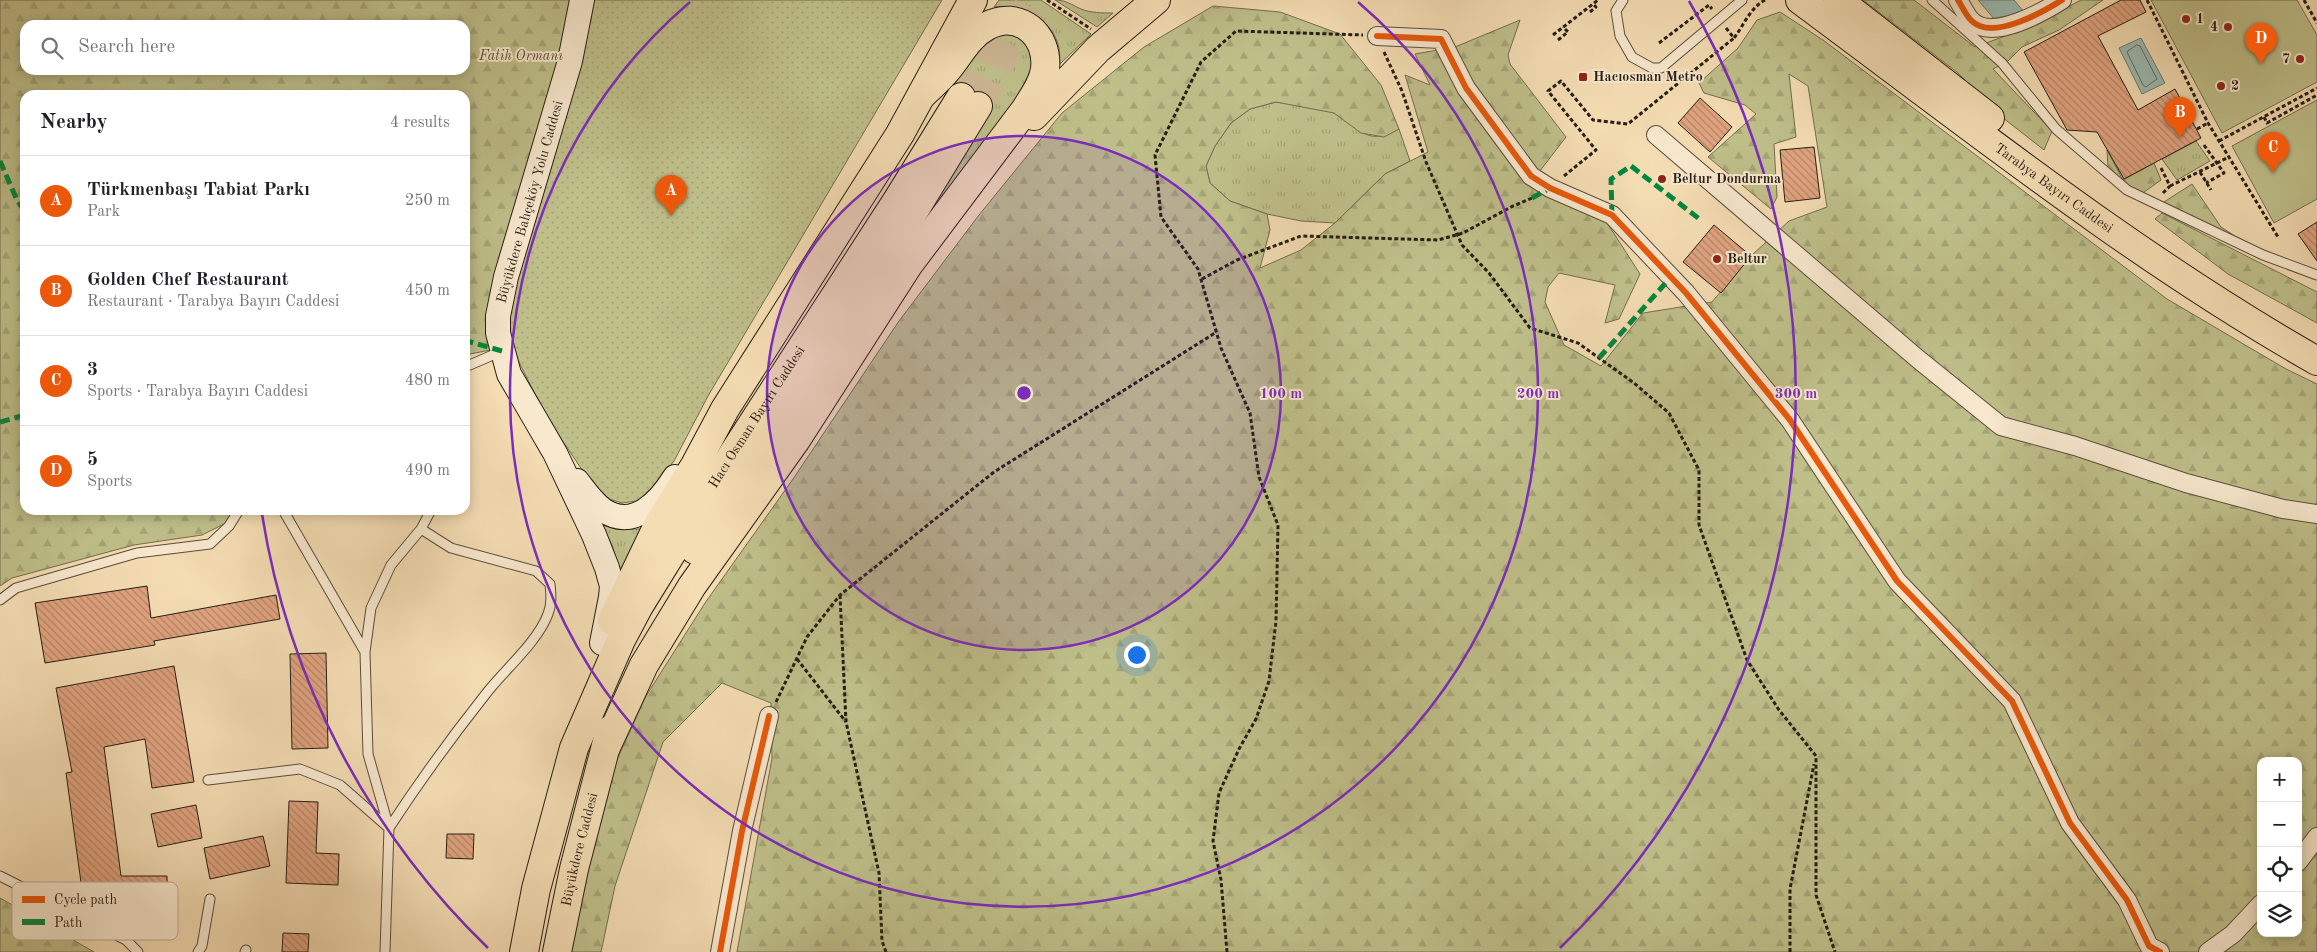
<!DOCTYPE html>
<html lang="en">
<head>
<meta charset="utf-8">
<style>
	body { margin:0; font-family:"Old Standard TT",serif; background:#f6f6f6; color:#202124 }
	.controls { position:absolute; right:15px; bottom:15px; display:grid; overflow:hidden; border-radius:10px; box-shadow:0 2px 12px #0003 }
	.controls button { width:45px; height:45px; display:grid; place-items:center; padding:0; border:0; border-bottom:1px solid #e0e0e0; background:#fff; color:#202124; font:25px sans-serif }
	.you { position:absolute; left:1136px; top:654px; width:18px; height:18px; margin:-12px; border:4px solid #fff; border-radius:50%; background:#1a73e8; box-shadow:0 0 0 8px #1a73e833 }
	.badge { display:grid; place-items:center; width:32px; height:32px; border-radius:50%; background:#ea580c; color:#fff; font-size:16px; font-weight:700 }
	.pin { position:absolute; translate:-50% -41px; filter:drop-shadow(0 1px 2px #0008) }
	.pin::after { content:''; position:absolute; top:26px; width:18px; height:15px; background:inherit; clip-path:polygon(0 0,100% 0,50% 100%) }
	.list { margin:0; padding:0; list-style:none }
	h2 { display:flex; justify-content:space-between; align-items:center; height:65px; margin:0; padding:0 20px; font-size:21px }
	h2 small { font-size:16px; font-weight:400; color:#757577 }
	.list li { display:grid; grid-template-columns:32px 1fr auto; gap:15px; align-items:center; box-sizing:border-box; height:90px; padding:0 20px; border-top:1px solid #e0e0e0 }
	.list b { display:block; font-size:19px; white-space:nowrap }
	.list p { margin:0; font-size:16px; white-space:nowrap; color:#757577 }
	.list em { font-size:16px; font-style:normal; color:#757577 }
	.icon { flex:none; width:28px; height:28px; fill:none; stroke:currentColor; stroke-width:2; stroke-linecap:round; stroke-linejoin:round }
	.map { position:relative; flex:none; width:2317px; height:952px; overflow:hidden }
	.search { position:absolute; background:#fff; box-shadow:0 2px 12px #0003; left:20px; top:20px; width:450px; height:55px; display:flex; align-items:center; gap:12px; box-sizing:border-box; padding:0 18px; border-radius:15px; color:#757577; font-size:19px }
	.panel { position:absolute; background:#fff; box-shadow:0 2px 12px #0003; left:20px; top:90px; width:450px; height:425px; border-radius:15px }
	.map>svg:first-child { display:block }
	.grass { fill:url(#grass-tufts); stroke:#726e4f }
	.forest { fill:url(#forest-firs); stroke:#726e4f; fill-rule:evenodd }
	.park { fill:url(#park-dots); stroke:#726e4f }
	.garden { fill:#bfbf8a; stroke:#726e4f }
	.water { fill:#9cbab2; stroke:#6d7c73 }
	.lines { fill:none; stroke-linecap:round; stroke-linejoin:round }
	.shore { stroke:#616c63; stroke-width:1 }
	.building { fill:url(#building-back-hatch); stroke:#261e14 }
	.primary-tunnel { stroke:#cbb693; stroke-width:28; stroke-dasharray:28 14; stroke-linecap:butt }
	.service-casing { stroke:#5a4e3c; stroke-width:11 }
	.minor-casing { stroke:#5a4e3c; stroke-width:20 }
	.secondary-casing { stroke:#261e14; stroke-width:26 }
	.primary-casing { stroke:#261e14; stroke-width:30 }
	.path { stroke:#261e14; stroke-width:3; stroke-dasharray:4 2.5; stroke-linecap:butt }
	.service { stroke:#f8e8ce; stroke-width:9 }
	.minor { stroke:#f8e8ce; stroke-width:18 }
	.secondary { stroke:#f8e8ce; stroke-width:24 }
	.primary { stroke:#f4dcb3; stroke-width:28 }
	.path-bridge { stroke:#261e14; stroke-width:3; stroke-dasharray:4 2.5; stroke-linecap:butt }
	.quiet { stroke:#00873e; stroke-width:5; stroke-dasharray:10 5; stroke-linecap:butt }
	.cycleway-casing { stroke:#f8e8ce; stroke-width:9 }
	.cycleway { stroke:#e8590c; stroke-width:6 }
	.ring { fill:none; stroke:#7b2cbf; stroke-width:2.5 }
	.poi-dot { fill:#8f2418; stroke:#f8e8ce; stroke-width:2 }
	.labels { text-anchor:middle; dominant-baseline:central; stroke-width:4; stroke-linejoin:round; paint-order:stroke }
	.poi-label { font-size:14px; font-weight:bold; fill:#261e14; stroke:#f8e8ce; text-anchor:start }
	.park-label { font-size:14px; font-style:italic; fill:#544e37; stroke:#f8e8ce }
	.street-label { font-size:14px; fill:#261e14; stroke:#f8e8ce }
	.key { fill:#f8e8ce; stroke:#b9ab96; stroke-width:1 }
	.key-label { font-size:14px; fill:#261e14 }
	.centre { fill:#7b2cbf; stroke:#f8e8ce; stroke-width:2.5 }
	.ring-label { font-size:15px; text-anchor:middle; font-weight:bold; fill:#7b2cbf; stroke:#f8e8ce; stroke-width:4; stroke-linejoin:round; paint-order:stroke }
</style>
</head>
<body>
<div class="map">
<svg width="2317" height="952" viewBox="0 0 2317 952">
	<defs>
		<pattern id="grass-tufts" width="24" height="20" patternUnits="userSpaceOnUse" patternTransform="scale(1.25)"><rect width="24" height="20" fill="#bfbf8a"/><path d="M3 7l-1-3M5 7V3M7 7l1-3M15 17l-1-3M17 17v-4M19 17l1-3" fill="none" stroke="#a4a476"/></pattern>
		<pattern id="forest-firs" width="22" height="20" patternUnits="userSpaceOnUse" patternTransform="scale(1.25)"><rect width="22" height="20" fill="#bfbf8a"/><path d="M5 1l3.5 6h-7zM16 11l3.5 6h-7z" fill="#a4a476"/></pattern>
		<pattern id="park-dots" width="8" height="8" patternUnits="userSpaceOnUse" patternTransform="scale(1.25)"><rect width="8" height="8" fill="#bfbf8a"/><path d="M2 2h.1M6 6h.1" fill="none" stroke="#a4a476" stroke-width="1.8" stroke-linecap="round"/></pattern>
		<pattern id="building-back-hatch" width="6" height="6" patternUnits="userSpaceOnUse" patternTransform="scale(1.25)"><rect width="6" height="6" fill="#e0a37f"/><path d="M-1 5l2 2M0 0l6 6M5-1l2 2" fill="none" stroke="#b58467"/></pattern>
	</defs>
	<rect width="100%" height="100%" fill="#f4dcb3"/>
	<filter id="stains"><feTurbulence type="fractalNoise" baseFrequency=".004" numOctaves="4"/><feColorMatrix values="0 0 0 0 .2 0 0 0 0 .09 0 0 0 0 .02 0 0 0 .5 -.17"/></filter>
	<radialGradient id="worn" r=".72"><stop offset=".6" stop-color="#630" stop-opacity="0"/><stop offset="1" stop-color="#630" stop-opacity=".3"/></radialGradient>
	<path class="grass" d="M999 0H1041L1091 34 1060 64C1059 58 1060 50 1058 44 1050 18 1019 3 994 7Z
		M1055 0C1066 0 1072 5 1081 9 1091 13 1102 13 1113 13L1097 27Z
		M997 34C1012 34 1021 36 1031 47L1032 73 1025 92 910 243 988 108 948 88 964 60Z
		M1276 102C1294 105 1317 106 1334 113 1361 126 1364 148 1399 129L1410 161 1385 174 1335 223 1301 221 1267 214 1230 201 1210 183 1206 166 1215 146 1231 123 1250 109Z
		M2196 141 2210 161 2177 180 2162 159Z
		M602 525 617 529H645L621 574 612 545Z"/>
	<path class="forest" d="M0 0H592L591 20 511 346 465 355V95H25V510H234L228 522 202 535 134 545 12 578 0 586ZM25 25H465V70H25Z
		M1863 0H1914L1975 47 2030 27 2081 0H2103L2059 30 2022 47 2008 61 1993 69 2052 131 2044 150 1998 114 1958 73Z
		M1213 6 1280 12 1340 34 1381 85 1399 129 1384 137 1361 133 1334 113 1276 102 1250 109 1231 123 1215 146 1206 166 1210 183 1230 201 1267 214 1270 230 1260 268 1301 250 1335 223 1385 174 1428 152 1405 75 1430 85 1415 54 1455 47 1520 20 1508 55 1510 64 1566 137 1533 180 1559 202 1602 215 1640 274 1619 319 1605 323 1615 285 1559 273 1548 287 1545 302 1564 345 1601 366 1643 313 1712 302 1751 256 1789 221 1827 207 1808 86 1789 74 1796 137 1774 144 1777 197 1771 209 1708 157 1756 114 1745 105 1704 93 1699 83 1738 48 1757 20 1780 12 1823 40 2167 299 2286 369 2317 384V952H737L772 758 771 703 722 683 663 742 615 886 601 952H571L584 873 615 764 646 696 705 603 793 479 899 321 979 215 1062 113 1144 47ZM2261 761H2298V933H2261Z
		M2107 150 2123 180 2154 163 2161 180 2137 197 2104 171 2108 167Z
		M2192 184 2221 227 2241 240 2236 243 2164 202Z
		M2162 213 2317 292V323L2228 274 2155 219Z
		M0 898 94 952H0Z"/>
	<path class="park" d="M592 0H942L708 396 674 461 649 493 636 501 622 503 609 499 589 480 547 418 511 346 506 275 591 20Z"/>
	<path class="garden" d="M2151 0H2297L2317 35V82L2222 133Z
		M2317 100V199L2274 223 2232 146Z"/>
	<path class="water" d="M1978 0H2014L2024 12 2000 26Z
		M2141 38 2165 83 2142 94 2119 48Z"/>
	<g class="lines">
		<path class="shore" d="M2137 45 2140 46 2157 79 2146 87 2143 85 2127 52Z"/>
	</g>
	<path class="building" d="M2121 0H2140L2146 12 2098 36 2138 110 2175 89 2201 138 2124 179 2097 132 2067 130 2024 52Z
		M1700 98 1732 127 1710 152 1678 123Z
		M1814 147 1820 198 1785 202 1780 150Z
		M2317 222V261L2298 234Z
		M1714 225 1751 256 1721 293 1683 262Z
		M147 586 151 618 276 595 280 619 154 641 155 645 45 663 35 603Z
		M326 653 328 748 292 749 290 654Z
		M174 666 194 782 152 788 145 739 104 747 121 876H167L168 938H136V890L83 897 66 773 72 772 56 688Z
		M289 801 318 802 316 853 339 854 338 885 286 883Z
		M196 805 202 838 158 847 151 814Z
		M447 834H474L473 859 446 858Z
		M263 836 270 866 210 879 204 848Z
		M283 933 309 934 308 952H282Z"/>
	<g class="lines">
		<path class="primary-tunnel" d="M961 97 991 39
			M978 106 1031 0"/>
		<g class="service-casing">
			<path id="service" d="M1623 0 1616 11 1620 36 1632 57 1652 68H1661L1742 0
				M1932 0 2002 63 2056 129 2127 190 2263 255 2317 275
				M465 367 502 351
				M283 510 365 652
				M0 600 16 588 137 553 210 544 229 526 239 510
				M208 780 300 769 340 785 389 828C419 782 451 738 485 695 504 670 537 643 548 614 552 604 551 594 550 584L536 571 451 548 421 529
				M0 876 126 940 138 952
				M198 952 202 946 210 899
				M245 952 246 950
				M385 952 389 828 368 754 365 652 371 608 391 565 421 529 431 510"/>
		</g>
		<g class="minor-casing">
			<path id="minor" d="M1958 0C1962 6 1967 18 1973 22 1994 40 2043 12 2062 0
				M1377 36 1441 39 1466 88 1531 176 1550 188 1612 215 1686 293 1790 420 1897 581 2012 701 2070 823 2127 900 2149 946 2160 952
				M1656 135 1918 359 2001 426 2075 446 2186 483 2283 509 2317 514
				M2298 862 2317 837
				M720 952 742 831 769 716
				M2208 952 2233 934 2261 904"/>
		</g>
		<g class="secondary-casing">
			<path id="secondary" d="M582 0 570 61 506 277 498 316V333L509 374 555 453 594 535 607 568 612 586 611 597 602 643
				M577 481C585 491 593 503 603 510 634 531 660 501 675 477"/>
		</g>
		<g class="primary-casing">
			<g id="primary">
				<path id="s1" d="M1800 0C1969 125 2134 257 2317 361"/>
				<path d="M1838 0 1990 118"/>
				<path d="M1034 116 1098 49 1156 0"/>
				<path d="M695 550 914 211 978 106"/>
				<path d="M612 621 658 525 694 467 725 409 900 134 973 0"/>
				<path d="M606 747 644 665 692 586 796 440 909 264 1025 110C1033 97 1043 84 1045 69 1049 35 1019 9 987 26 967 37 960 55 946 71 939 80 930 87 922 95"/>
				<path id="s2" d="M524 952 536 889 574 748 621 640 639 606 734 452 898 199 961 97"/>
				<path id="s3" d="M557 952 574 869 610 730"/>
			</g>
		</g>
		<path class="path" d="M1047 0 1091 29
			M2147 0 2208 123 2278 237
			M2304 0 2317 23
			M1590 12 1596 7 1593 4
			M1726 28 1734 38C1744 25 1750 8 1765 0
			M1553 35 1598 0
			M1558 40 1568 32 1563 27
			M1659 43 1709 5 1712 9
			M1384 52 1402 91 1426 162 1462 245 1489 273 1530 328 1578 343 1634 383 1669 413 1699 470V525L1747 660 1779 710 1816 756V895L1835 952
			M2264 117 2267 123 2317 95
			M2197 129 2208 123
			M2219 141 2317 88
			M2204 145 2224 173 2206 183
			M2161 168 2170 186 2162 194
			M2200 172 2211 190
			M1564 176 1596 150 1548 91 1561 81 1593 120 1628 124 1734 38
			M2170 186 2229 157
			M840 595 846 722 879 873 882 941 886 952
			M797 659 846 722
			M776 702 807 637 840 595 994 472 1215 333
			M1227 952 1221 880 1213 841 1219 793 1239 749 1256 719 1269 681 1276 621 1278 525 1259 477 1250 413 1221 348 1198 269 1161 217 1155 155 1201 62 1236 31 1363 35
			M1790 952V889L1814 764"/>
		<use href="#service" class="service"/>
		<use href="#minor" class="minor"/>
		<use href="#secondary" class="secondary"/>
		<use href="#primary" class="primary"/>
		<path class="path-bridge" d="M1202 279 1237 260 1301 236 1438 240 1463 233 1511 207 1532 198"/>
		<path class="quiet" d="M0 161 17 200 25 212
			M1532 198 1550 188
			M1612 215 1611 179 1631 166 1702 221
			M465 338 467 341 502 351
			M1599 358 1671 277
			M0 422 25 415"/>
		<g class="cycleway-casing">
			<path id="cycleway" d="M1958 0C1962 6 1967 18 1973 22 1994 40 2043 12 2062 0
				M1377 36 1441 39 1466 88 1531 176 1550 188 1612 215 1686 293 1790 420 1897 581 2012 701 2070 823 2127 900 2149 946 2160 952
				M720 952 742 831 769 716"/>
		</g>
		<use href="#cycleway" class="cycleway"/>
	</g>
	<circle cx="1024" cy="393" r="257" fill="#7b2cbf" fill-opacity=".12"/>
	<g class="ring">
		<circle cx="1024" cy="393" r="257"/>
		<path d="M1358 2A514 514 0 1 1 690 2"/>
		<path d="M488 948A772 772 0 0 1 262 514M1689 1A772 772 0 0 1 1560 948"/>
	</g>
	<g class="poi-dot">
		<circle cx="2186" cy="19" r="5"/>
		<circle cx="2228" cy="27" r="5"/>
		<circle cx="2300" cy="59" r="5"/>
		<rect x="1578" y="72" width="10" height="10" rx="2.5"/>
		<circle cx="2221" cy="86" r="5"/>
		<circle cx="1662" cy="179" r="5"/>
		<circle cx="1717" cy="259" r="5"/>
	</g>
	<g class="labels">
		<g class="poi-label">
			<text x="2196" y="19">1</text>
			<text x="2218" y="27" text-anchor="end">4</text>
			<text x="2290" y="59" text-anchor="end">7</text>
			<text x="1593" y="77">Hacıosman Metro</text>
			<text x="2231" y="86">2</text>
			<text x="1672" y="179">Beltur Dondurma</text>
			<text x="1727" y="259">Beltur</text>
		</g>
		<g class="park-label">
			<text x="521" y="56">Fatih Ormanı</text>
		</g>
		<g class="street-label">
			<text stroke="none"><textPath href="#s1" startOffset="316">Tarabya Bayırı Caddesi</textPath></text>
			<text transform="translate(530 202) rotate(-74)">Büyükdere Bahçeköy Yolu Caddesi</text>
			<text stroke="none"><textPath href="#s2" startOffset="589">Hacı Osman Bayırı Caddesi</textPath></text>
			<text stroke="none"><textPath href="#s3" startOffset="105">Büyükdere Caddesi</textPath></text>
		</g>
	</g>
	<rect x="12" y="882" width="166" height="58" rx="8" class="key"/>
	<rect x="22" y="896" width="23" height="7" fill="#e8590c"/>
	<rect x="22" y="919" width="23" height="6" fill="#00873e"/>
	<g class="key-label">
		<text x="54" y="904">Cycle path</text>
		<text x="54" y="927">Path</text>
	</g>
	<circle cx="1024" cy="393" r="8" class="centre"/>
	<g class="ring-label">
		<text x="1281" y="398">100 m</text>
		<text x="1538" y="398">200 m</text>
		<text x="1796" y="398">300 m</text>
	</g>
	<rect width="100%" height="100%" filter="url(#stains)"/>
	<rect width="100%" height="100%" fill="url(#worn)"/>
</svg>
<div class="controls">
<button>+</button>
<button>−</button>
<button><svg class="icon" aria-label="locate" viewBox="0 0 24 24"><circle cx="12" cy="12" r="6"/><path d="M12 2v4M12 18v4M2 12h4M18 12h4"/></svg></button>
<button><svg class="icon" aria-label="layers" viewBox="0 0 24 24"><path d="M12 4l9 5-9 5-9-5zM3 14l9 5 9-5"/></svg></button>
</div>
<div class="you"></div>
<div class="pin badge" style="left:671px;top:216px">A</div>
<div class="pin badge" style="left:2180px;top:138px">B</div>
<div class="pin badge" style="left:2273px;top:173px">C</div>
<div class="pin badge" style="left:2261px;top:64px">D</div>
<div class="search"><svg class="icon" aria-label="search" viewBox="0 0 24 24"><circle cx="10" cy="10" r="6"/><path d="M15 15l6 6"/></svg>Search here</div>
<section class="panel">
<h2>Nearby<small>4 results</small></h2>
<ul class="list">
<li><span class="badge">A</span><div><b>Türkmenbaşı Tabiat Parkı</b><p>Park</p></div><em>250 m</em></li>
<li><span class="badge">B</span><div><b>Golden Chef Restaurant</b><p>Restaurant · Tarabya Bayırı Caddesi</p></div><em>450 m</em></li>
<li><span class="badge">C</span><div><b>3</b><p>Sports · Tarabya Bayırı Caddesi</p></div><em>480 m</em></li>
<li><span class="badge">D</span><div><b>5</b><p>Sports</p></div><em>490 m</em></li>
</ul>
</section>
</div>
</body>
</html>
